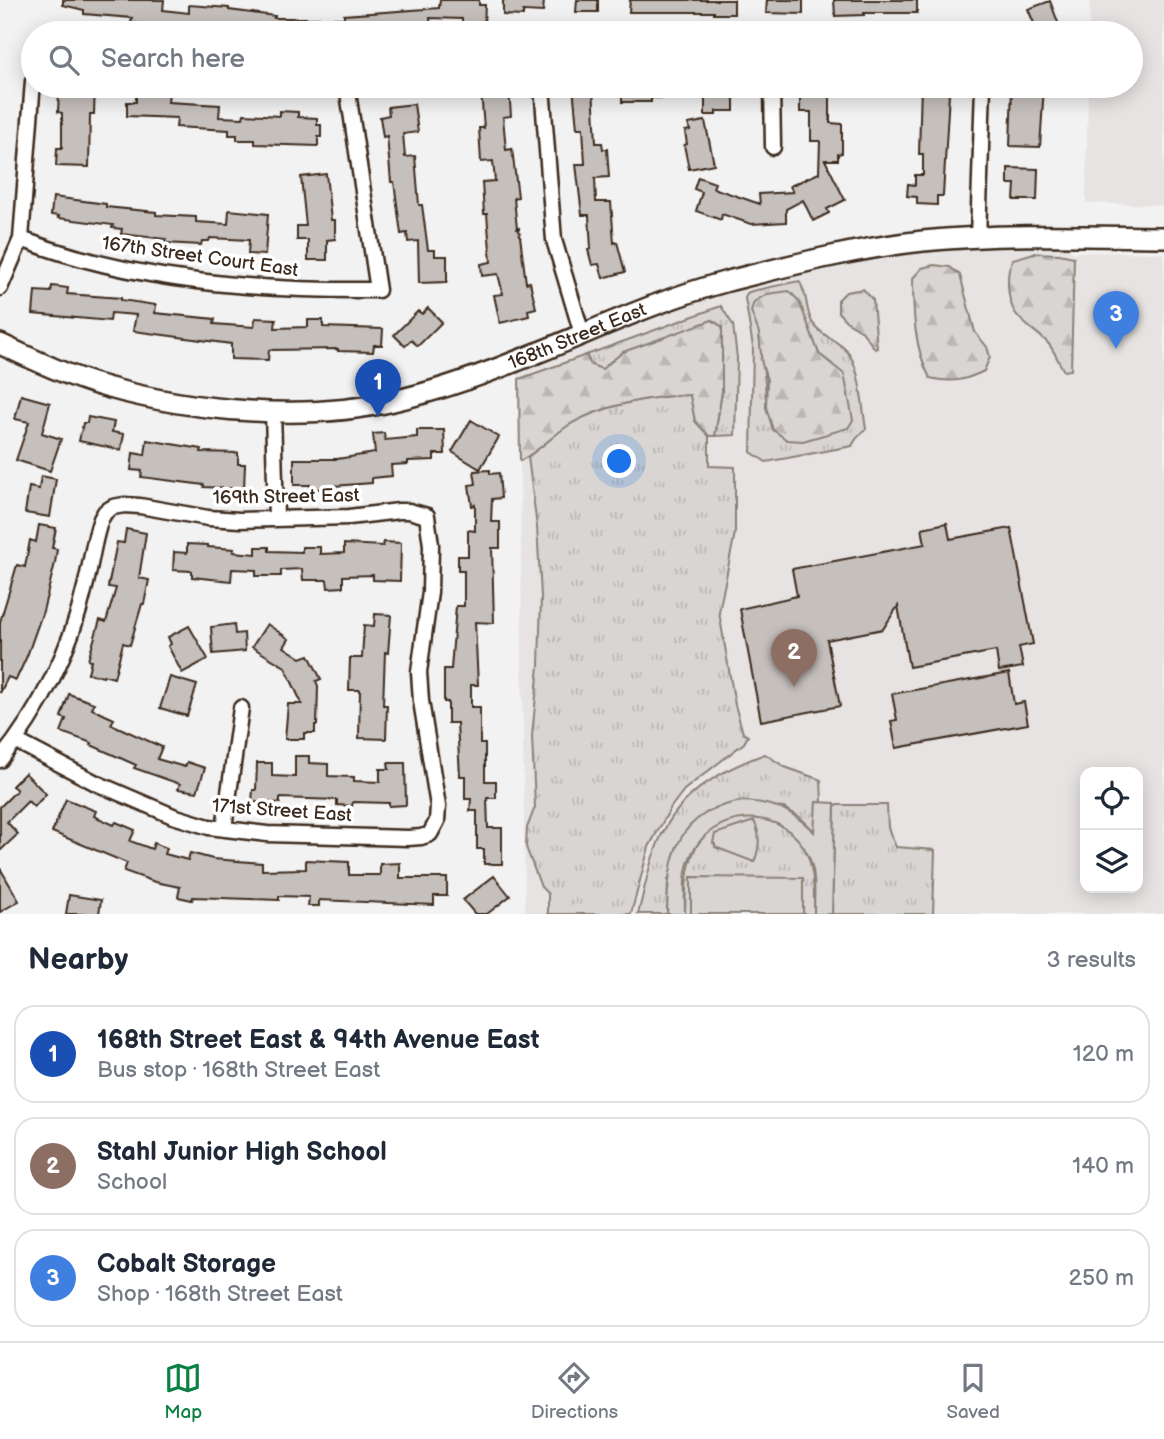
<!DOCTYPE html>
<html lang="en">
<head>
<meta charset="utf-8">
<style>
	body { margin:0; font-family:"Balsamiq Sans",sans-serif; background:#f2f2f3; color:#1f2937 }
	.controls { position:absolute; right:21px; bottom:21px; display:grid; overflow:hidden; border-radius:14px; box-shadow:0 4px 18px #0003 }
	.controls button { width:63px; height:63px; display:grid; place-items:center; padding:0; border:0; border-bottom:2px solid #e0e1e3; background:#fff; color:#1f2937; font:35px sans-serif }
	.you { position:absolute; left:620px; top:462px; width:24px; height:24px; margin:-18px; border:5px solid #fff; border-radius:50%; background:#1a73e8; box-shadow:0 0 0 10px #1a73e833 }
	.badge { display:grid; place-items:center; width:46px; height:46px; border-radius:50%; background:#0b8043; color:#fff; font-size:23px; font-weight:700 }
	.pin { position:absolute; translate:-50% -58px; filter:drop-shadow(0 2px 4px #0008) }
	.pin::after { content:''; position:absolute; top:37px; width:24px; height:21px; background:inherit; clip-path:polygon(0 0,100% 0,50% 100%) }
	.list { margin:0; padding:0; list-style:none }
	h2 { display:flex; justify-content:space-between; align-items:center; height:91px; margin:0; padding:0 28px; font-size:30px }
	h2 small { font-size:23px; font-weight:400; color:#747a83 }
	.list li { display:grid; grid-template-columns:46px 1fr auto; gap:21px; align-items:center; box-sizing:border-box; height:98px; margin:0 14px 14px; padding:0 14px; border:2px solid #e0e1e3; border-radius:21px }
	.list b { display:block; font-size:26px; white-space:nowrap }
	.list p { margin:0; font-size:23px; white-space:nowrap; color:#747a83 }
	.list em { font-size:23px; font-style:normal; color:#747a83 }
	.icon { flex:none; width:38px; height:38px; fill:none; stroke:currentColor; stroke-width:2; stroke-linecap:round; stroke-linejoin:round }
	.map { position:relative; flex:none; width:1164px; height:914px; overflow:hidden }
	.search { position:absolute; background:#fff; box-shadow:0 4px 18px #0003; left:21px; right:21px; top:21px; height:77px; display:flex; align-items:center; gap:18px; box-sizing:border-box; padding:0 24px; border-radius:38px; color:#747a83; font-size:26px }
	.sheet { height:427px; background:#fff }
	nav { display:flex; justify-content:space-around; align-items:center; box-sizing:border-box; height:98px; border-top:2px solid #e0e1e3; background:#fff; font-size:19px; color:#747a83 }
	nav a { display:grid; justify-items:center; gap:4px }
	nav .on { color:#0b8043 }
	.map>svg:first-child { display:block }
	.built { fill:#e6e3e2; fill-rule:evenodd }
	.grass { fill:url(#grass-tufts); stroke:#8a8078; stroke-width:2; fill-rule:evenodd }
	.forest { fill:url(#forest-firs); stroke:#8a8078; stroke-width:2 }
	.garden { fill:#d8d5d2; stroke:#8a8078; stroke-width:2 }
	.building { fill:#c6c0bd; stroke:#3b2a1e; stroke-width:2 }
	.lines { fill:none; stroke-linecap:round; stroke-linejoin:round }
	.street-casing { stroke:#3b2a1e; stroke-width:19 }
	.secondary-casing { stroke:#3b2a1e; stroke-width:24 }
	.street { stroke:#fff; stroke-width:14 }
	.secondary { stroke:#fff; stroke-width:19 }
	.labels { text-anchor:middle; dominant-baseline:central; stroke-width:7; stroke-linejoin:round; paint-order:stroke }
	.street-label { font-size:19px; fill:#3b2a1e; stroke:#fff }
</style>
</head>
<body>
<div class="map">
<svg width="1164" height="914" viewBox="0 0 1164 914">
	<defs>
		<pattern id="grass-tufts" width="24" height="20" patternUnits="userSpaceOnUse" patternTransform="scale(1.75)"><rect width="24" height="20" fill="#d8d5d2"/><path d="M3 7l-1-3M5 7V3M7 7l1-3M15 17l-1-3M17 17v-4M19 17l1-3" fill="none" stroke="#bab7b4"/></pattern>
		<pattern id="forest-firs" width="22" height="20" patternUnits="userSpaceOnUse" patternTransform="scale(1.75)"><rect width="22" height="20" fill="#d8d5d2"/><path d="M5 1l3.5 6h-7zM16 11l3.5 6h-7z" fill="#bab7b4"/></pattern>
	</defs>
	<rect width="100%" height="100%" fill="#f3f2f2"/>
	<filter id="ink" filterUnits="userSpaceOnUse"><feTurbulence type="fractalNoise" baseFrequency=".0143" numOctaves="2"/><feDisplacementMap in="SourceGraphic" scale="14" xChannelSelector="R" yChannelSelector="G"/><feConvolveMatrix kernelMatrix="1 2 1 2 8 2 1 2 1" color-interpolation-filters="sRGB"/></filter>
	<g filter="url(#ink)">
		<path class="built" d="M1090 0H1164V205L1086 203 1088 86H1131V33H1089Z
			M1070 236 1071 252 1164 253V914H525L519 379 514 362 582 334 835 256ZM1085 772H1138V888H1085Z"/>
		<path class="grass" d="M799 281C808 293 805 309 812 322 821 336 835 339 846 350 861 366 862 407 866 429L856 439 852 446 766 462 751 452 753 347 745 298 747 293 752 291ZM799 301 819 354 832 364 766 407C767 382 761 358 759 333Z
			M721 306 733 325 737 358 735 435 715 436 722 391V327L712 320 611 361 602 370 591 365 586 355Z
			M690 394 695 421 709 436V466L735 467V533L719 612 735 705 743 733 748 736 744 743 684 790 671 807 649 847 631 914H548V894L541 887 526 847 527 828 535 807 532 736 539 666 541 596 537 527 528 457C541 446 555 433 570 424 607 404 650 397 690 394Z
			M765 754 785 767 821 780 822 802 816 803 815 832 800 817 784 808 717 807 706 813 692 825 668 880 667 914H638C644 893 647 871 655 851 673 798 715 772 765 754Z
			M835 805H887L888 828 896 847 935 850 933 914H832Z
			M749 817C810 823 815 863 814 914H685C686 865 689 823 749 817Z"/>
		<path class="forest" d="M1034 253 1059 254 1074 257 1071 370 1064 371C1058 362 1054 349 1047 342 1026 322 1009 319 1008 285 1008 275 1008 269 1013 259Z
			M934 265 950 267 960 275 975 332 987 347 990 357 984 371C964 381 951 383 930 378 914 348 913 312 913 278L922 268Z
			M863 289 873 300 877 348 875 349 861 330 846 321 838 312V300L846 292Z
			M789 291 799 301 819 354 844 374 853 420 848 428 803 441 787 440 773 430 766 407 767 380 762 364 759 333 751 311 754 302 767 294Z
			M712 320 722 327V391L715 436H709L695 421 690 395C653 396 601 405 569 425 552 436 538 452 520 461L519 379 586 355 591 365 602 369 623 352Z"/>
		<path class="garden" d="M743 801C776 803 790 809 814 832L816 802 835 803 832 914H814C814 894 817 873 808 855 785 804 709 807 689 860 683 877 685 896 685 914H667C668 856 676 811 743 801Z
			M754 821C761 835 760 848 754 862L715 847V844L713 843 715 834Z
			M691 877 803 878V914H691Z"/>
		<path class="building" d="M63 0H164L163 10 189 13V5L229 8V10L275 16 274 18H344V15L439 8 440 0H479V5H485L484 24 462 23V19L430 18 431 33H241L205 30V33H187L149 29V25L131 23 132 18 84 14V10L63 5Z
			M503 0H544L543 12 523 11V16L503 15Z
			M577 0H598V12H576Z
			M630 0H734V14H714V12H629Z
			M767 0H803V14L766 13Z
			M834 0H917V13H864V15L835 16Z
			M1050 1 1062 33H1038L1028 9Z
			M68 86H95L94 114H90L89 167 56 166 57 148H62V113L58 112 59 92 68 93Z
			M483 86H502L503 90 509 89 511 116 503 117 506 150 512 149 518 197 514 198 517 229 519 228 526 283 530 282 536 308 528 310 529 316 500 323 494 295 503 294 498 274 482 276 481 264 491 262 487 214H484L482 182 495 181 493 161 481 162 479 128H484L481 92H484Z
			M573 86 593 87 596 143H602L603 149H607L609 177 595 178 596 202H611L614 243 617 242 625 272 603 278 599 264 592 265 588 250 591 249 589 215H582L576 164H585L583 128H577Z
			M622 86H666V98H651V102H622Z
			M705 86H728V94H734V111H716V115H705Z
			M800 86H830V123L842 124V153L838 154V160H825L845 200 827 209 829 213 813 221 803 200 786 209V222L751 224 722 214 721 220 696 211 702 192 694 189 698 177 715 183 713 188 760 204 759 194 793 192 790 186 819 173 820 141H811V112H800Z
			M921 86H944L943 93H949L943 196H937V205L917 204V197L907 196 908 184 915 185V175H923V154H919Z
			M1012 86H1044L1040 147 1010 146Z
			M136 91 169 92 168 102 220 105 219 117 243 118 244 114 280 116V111L298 112V117L317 118V125H321V137H318V146L255 144V140H237V135H229V130L176 127 177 118 127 116V102H136Z
			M414 104 418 132 403 134 405 157 415 156 419 205H422L428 250H435V256H447V282L419 283 418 241 408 242 407 233 401 234 394 182H391L387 136 383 137 380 117 389 115 388 107Z
			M705 121 714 164 689 169 684 145 687 144 685 131 690 130 688 124Z
			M1008 168 1038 169 1037 200H1014L1015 184H1008Z
			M326 174 331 220H335V239L327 240V260H308V240H297V226H306L301 177Z
			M53 197 106 204V207L156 212V215L196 217V222L228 224 229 210 268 214 265 255 248 254 249 240 210 238 209 241H202L201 245 165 243 166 239 121 234 122 229 112 228 113 225 58 218 59 216 51 215Z
			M52 286 68 288 67 294 121 298V300L156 305 155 313 215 319 214 324 254 327 255 318 276 319 275 328 308 327V320H323V327L383 329 382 345H374L373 352 338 351V349L269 350 268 360 231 359V344L133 331 136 315 111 313 110 321 33 314 35 291 51 292Z
			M428 308 442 322 418 346 411 340 405 346 394 335 418 311 422 314Z
			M21 395 50 403 42 433 61 439 50 471 16 460 29 422 15 419Z
			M88 417 114 422 112 432 124 434 121 450 79 441 83 423H87Z
			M471 420 499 437 480 469 452 452Z
			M417 430H444L445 454H434V460L408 461V464L391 465 392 476 372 478V483L333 486V489H310V485H294V459H337L375 453 373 434 384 433 385 440 417 437Z
			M147 440 202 449 201 452 238 453V464H245L244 489 204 487V485L141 477 142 471 131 470 133 453 145 455Z
			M490 470V474L499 473 501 498 492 499 491 522H500V548H492L494 623 475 622 478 685H471V707H480V744H485V781H496V798H487L488 828H502V864H484V849H477V811H470L471 799H465V776H460L457 723H448V702H444V669H451L456 606H464V571H458V556H468V530L475 531V505L472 506 469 485 476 484 474 471Z
			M41 476 56 479 50 517 25 513 29 487 39 489Z
			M947 523 950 539 1011 528 1033 644 1019 647 1023 667 999 671 996 651 909 667 898 606 883 629 827 640 840 706 761 721 740 609 797 596 792 569 925 544 922 528Z
			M39 525 56 528 52 548 57 549 55 563 43 611 27 656 16 680 8 677 0 693V622L17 565 25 567 30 540 36 542Z
			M126 529 146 533 139 578 149 580 144 604H142L130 645 123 643 114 678 103 675V677L88 673 91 661 88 660 100 620 106 622 116 588 108 587 117 542 124 543Z
			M383 542 401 543 400 581 373 580V575L343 576V587L328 588 327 580H303L302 569 281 570V576H256V570L232 569 231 581 192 577V571L173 570 174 552 187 553V544L208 545V547L234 549 233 552 256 554V547H269V551L302 552V547H320V554L344 553V544L383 546Z
			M375 614 391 615 388 653 385 652 383 705H387L386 739 359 738 360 690H349L350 658H362L364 625 374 626Z
			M234 624 235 634 244 633 245 651 213 654 211 627Z
			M267 624 289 639 284 647 301 658 309 655 321 679 316 681 318 686 317 725H315V733H304V739H285L288 704H302L285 667 252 647Z
			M189 626 208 659 182 673 168 646 171 644 168 637Z
			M1009 673 1014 704 1024 702 1028 724 896 748 891 721 897 720 892 694Z
			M170 677 197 685 187 716 160 708Z
			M69 694 94 703 92 709 114 719 111 724 162 747 157 759 185 767 187 762 205 768 197 792 178 789 180 784 134 768 136 765 91 745 92 743 61 732 66 719 61 717Z
			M295 756H309V763L328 764V776L354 777V781L380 782V769H389L388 763H405L406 805 389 806V803L353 802 352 806 337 805V800L280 798V803L252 802 253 790H256L257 763H272V776L295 777Z
			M25 773 46 794 34 807 28 801 7 822 18 834 0 851V807L17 790 12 786Z
			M66 799 96 811 94 816 114 825 116 822 135 830 130 841 152 849 154 843 167 848 165 854 188 860 190 853 213 859 262 863V870L306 869V860L349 862V875H380V864L400 863V878H447V896H434V905L319 900V906H308L309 897 279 896V900L193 897 192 900 178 897 180 887 155 882 124 871 127 863 52 832Z
			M0 868 19 901 0 912Z
			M494 876 510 896 487 914H475L463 900Z
			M69 895 101 900 99 914H66Z"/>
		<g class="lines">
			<g class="street-casing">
				<path id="street" d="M542 86 554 240 582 334
					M772 86 773 147
					M978 238 983 86
					M21 239C134 282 258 291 378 290L347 86
					M0 288 21 239 33 81
					M273 411 276 518
					M0 760C40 711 71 649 85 587 91 565 93 541 101 519L105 512 113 507 124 505 140 506 208 518 240 520 349 517 399 511H409L427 516 431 545 430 592 419 672 421 701 438 806 437 821 430 834 421 837 408 838 267 834 209 827 173 816 96 783 16 741
					M224 828 241 708"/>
			</g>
			<g class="secondary-casing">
				<g id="secondary">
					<path id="s1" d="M0 344C34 360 70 377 106 387 191 411 307 422 393 401 434 392 474 378 514 362 585 335 653 301 728 281 791 265 857 248 923 241 1003 233 1084 236 1164 237"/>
				</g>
			</g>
			<use href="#street" class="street"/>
			<use href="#secondary" class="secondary"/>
		</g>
	</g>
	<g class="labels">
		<g class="street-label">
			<text transform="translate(200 257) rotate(8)">167th Street Court East</text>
			<text stroke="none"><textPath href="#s1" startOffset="600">168th Street East</textPath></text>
			<text transform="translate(286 497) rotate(-1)">169th Street East</text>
			<text transform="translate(282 811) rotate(4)">171st Street East</text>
		</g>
	</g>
</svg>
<div class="controls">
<button><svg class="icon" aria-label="locate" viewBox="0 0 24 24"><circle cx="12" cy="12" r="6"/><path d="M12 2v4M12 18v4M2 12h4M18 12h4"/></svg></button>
<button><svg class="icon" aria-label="layers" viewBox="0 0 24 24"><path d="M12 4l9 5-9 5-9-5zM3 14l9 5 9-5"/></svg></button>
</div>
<div class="you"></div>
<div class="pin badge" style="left:378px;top:417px;background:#1a4fb4">1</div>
<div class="pin badge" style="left:794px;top:687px;background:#8d6e63">2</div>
<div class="pin badge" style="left:1116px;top:349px;background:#3f7fe0">3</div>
<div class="search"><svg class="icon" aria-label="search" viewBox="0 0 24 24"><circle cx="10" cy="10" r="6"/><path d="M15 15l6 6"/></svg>Search here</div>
</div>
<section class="sheet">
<h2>Nearby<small>3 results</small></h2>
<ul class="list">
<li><span class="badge" style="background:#1a4fb4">1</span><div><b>168th Street East &amp; 94th Avenue East</b><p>Bus stop · 168th Street East</p></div><em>120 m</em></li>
<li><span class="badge" style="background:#8d6e63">2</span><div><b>Stahl Junior High School</b><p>School</p></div><em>140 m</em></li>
<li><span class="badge" style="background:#3f7fe0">3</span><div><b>Cobalt Storage</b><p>Shop · 168th Street East</p></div><em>250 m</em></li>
</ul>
</section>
<nav>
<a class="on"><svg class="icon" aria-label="map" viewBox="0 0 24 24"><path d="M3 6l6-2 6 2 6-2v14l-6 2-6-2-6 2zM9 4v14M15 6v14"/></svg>Map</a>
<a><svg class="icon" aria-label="directions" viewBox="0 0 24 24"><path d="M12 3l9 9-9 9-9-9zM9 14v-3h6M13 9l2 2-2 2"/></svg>Directions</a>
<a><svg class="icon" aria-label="saved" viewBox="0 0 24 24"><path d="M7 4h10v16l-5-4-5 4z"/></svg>Saved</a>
</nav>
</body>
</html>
